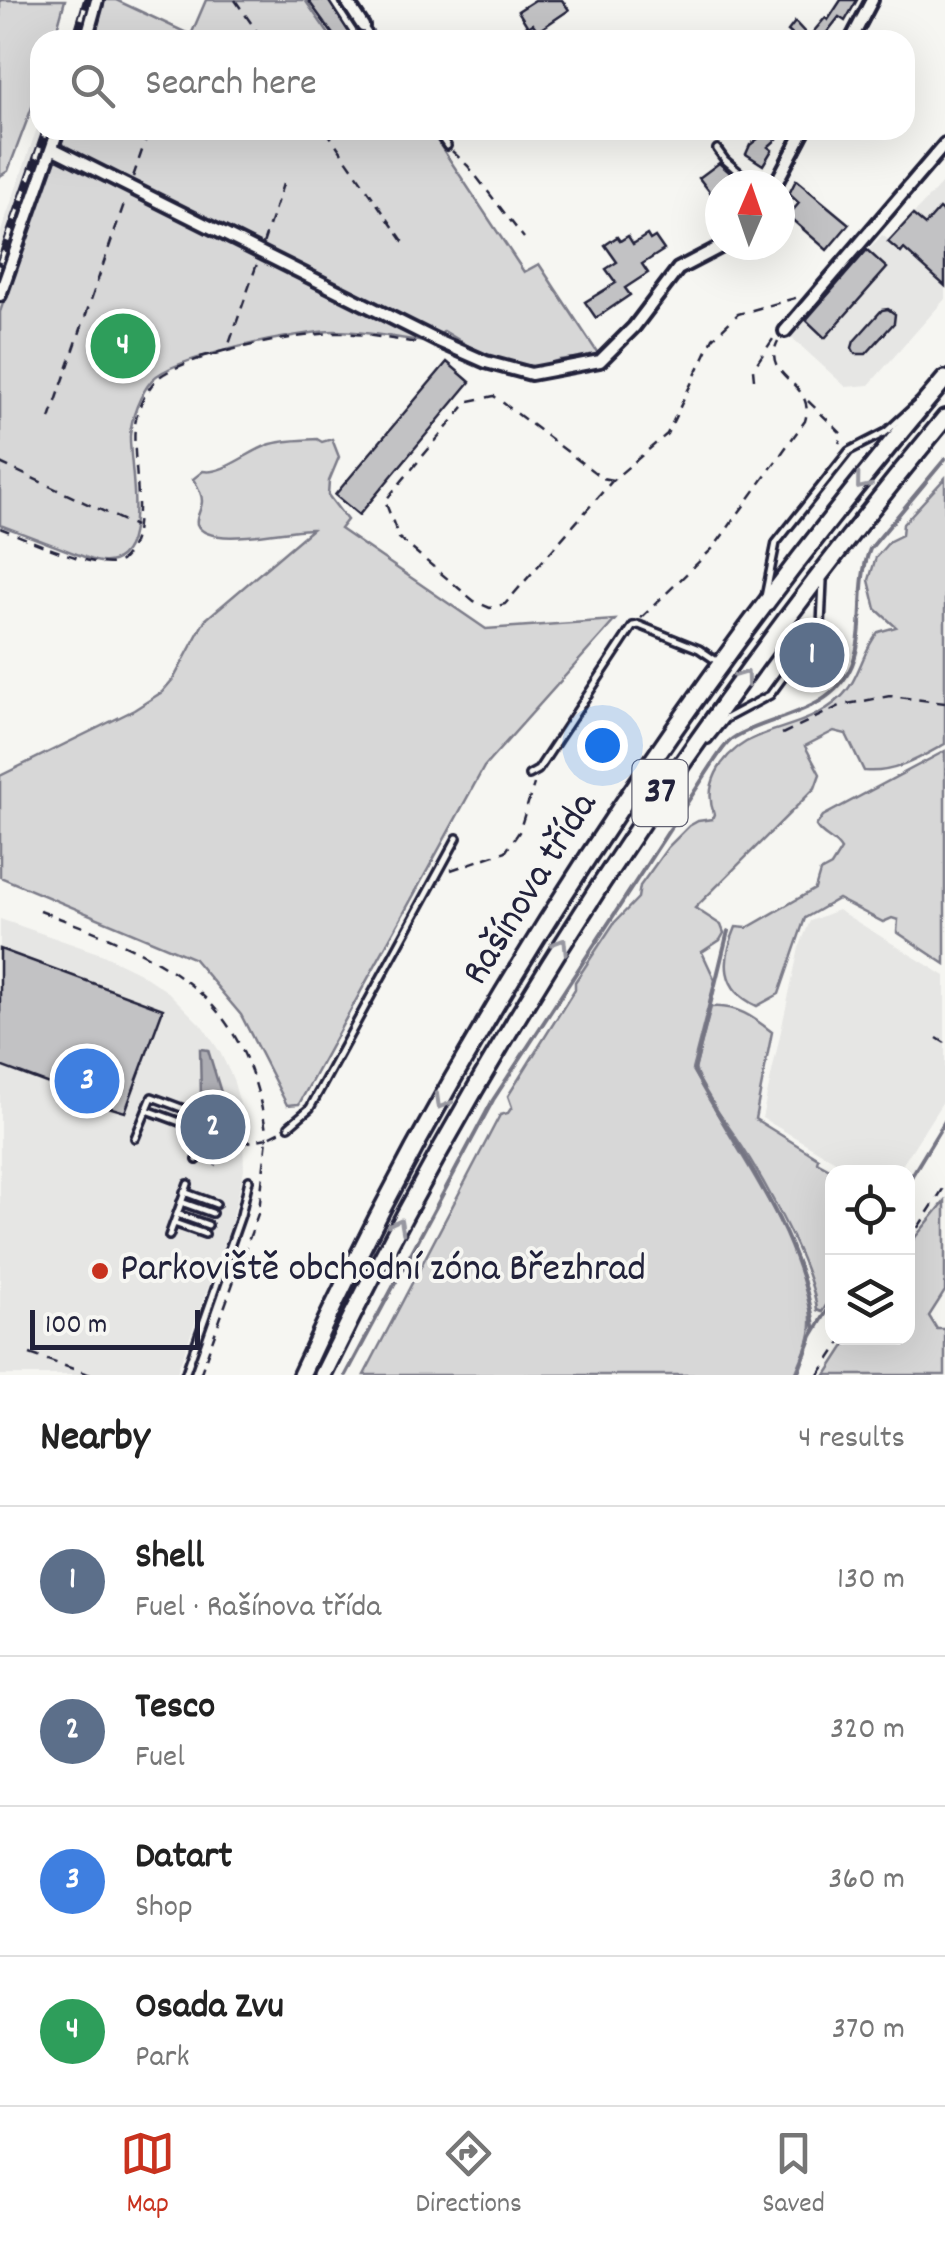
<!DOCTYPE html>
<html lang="en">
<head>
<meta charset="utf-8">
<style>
	body { margin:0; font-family:Dekko,sans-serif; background:#f6f6f6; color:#222 }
	.controls { position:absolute; right:30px; bottom:30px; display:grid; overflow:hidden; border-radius:20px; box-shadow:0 10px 40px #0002 }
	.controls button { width:90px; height:90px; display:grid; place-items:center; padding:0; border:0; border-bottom:2px solid #e0e0e0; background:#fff; color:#222; font:50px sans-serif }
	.compass { position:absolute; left:705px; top:170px; width:90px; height:90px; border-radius:50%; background:#fff; box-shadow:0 10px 40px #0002; rotate:2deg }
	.scale { position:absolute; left:30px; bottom:25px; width:170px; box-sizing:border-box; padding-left:10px; border:5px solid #22223b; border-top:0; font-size:28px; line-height:35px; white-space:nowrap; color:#22223b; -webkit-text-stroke:8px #f6f6f2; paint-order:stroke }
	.you { position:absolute; left:602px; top:745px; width:35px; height:35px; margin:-25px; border:8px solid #fff; border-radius:50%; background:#1a73e8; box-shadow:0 0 0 15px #1a73e833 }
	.badge { display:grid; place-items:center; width:65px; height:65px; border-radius:50%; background:#c8321e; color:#fff; font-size:32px; font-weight:700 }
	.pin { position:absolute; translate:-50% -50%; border:5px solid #fff; box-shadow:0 2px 10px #0006 }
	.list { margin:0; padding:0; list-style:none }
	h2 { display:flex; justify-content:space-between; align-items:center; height:130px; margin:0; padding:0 40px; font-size:42px }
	h2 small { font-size:32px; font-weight:400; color:#767676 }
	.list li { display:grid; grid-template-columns:65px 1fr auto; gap:30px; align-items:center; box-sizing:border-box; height:150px; padding:0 40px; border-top:2px solid #e0e0e0 }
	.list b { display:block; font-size:38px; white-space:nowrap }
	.list p { margin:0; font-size:32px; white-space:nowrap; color:#767676 }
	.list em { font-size:32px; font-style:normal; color:#767676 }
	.icon { flex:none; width:55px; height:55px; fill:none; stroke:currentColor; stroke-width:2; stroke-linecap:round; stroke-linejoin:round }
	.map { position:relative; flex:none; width:945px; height:1375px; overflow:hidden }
	.search { position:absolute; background:#fff; box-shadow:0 10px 40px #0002; left:30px; right:30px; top:30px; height:110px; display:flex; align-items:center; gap:25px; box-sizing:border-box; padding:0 35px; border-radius:30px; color:#767676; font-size:38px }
	.sheet { height:730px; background:#fff }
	nav { display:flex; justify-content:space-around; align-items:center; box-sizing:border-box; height:140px; border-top:2px solid #e0e0e0; background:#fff; font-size:28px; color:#767676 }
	nav a { display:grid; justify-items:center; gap:5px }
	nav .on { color:#c8321e }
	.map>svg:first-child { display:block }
	.built { fill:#e6e6e4 }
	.green { fill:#d7d7d7; stroke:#7c7c89; stroke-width:2.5 }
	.water { fill:#adadb3; stroke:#757583; stroke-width:2.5 }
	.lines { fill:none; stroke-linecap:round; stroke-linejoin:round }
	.stream { stroke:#757583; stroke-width:4 }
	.building { fill:#c2c2c4; stroke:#22223b; stroke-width:2.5 }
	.lane-casing { stroke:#22223b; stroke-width:12 }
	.street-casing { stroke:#22223b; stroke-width:18 }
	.primary-casing { stroke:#22223b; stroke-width:22 }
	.path { stroke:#22223b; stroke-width:2.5; stroke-dasharray:10 8; stroke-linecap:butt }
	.lane { stroke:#f6f6f2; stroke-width:5 }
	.street { stroke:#f6f6f2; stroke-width:10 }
	.primary { stroke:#f6f6f2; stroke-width:15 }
	.rail-casing { stroke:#22223b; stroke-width:8 }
	.rail { stroke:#f6f6f2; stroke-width:4; stroke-dasharray:11; stroke-linecap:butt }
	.oneway { stroke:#9797a0 }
	.poi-dot { fill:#c8321e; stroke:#f6f6f2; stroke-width:4 }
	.labels { text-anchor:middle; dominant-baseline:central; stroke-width:8; stroke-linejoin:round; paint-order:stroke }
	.shield { fill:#f6f6f2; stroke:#626272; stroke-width:2.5 }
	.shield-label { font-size:38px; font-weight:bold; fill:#22223b }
	.street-label { font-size:40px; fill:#22223b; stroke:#f6f6f2 }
	.poi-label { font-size:40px; fill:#22223b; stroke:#f6f6f2; text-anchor:start }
</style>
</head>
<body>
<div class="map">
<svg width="945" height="1375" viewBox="0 0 945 1375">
	<rect width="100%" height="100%" fill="#f6f6f2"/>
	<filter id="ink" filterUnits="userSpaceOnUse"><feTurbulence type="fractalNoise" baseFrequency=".01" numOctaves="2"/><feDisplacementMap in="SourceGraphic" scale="20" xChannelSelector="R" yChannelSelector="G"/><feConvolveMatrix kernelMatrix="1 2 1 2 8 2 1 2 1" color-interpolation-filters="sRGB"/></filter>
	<g filter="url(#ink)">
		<path class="built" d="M40 120V130H56L0 289V234Z
			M945 180V299L869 385 846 387 791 337 882 235 889 240Z
			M838 910 945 976V1098L901 1167 883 1172H854L762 1118 799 948 810 921Z
			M0 919 101 954 138 972 168 992 203 1027 220 1052 233 1079 242 1111 244 1170 231 1225 176 1375H0Z"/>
		<path class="green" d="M0 0H65L54 40H40V86L8 171 0 176Z
			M104 0H116L191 35 206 0H305L333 40H91Z
			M61 130H430L524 272 539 264 599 355 559 360 530 370 497 363 444 331 433 343C401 339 367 331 335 331 302 331 172 357 152 380 140 394 131 418 130 436 129 467 154 575 95 561L0 525V312L51 161 62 158 65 151 58 139Z
			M317 439 322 442 332 439 339 457 329 481 328 495 347 520 340 529 486 629 615 620 484 767 299 1104 287 1105 241 1015 193 958 0 877V776L134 710 162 692 174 678 205 620 312 529C292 528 207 550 197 524 195 518 202 509 202 501 202 494 197 485 193 479L203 471C222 475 248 452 268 445 282 440 301 440 317 439Z
			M945 478V744C920 758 894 774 864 771L846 734 834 731 805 746 820 774 815 788 695 908 721 925 724 933 720 940 702 952 715 980 692 1070 701 1085 695 1069 711 1007C737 1005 753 1017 772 1032L755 1119 818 1158 817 1162 835 1172 832 1296 822 1312 817 1310C812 1262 746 1144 714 1108 745 1163 813 1260 811 1324 811 1341 801 1359 795 1375H364L500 1115 508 1113 512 1107 508 1096 575 989V982L614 923 638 898 640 886 668 847 689 826 698 821 712 819 714 814C703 786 720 757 746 742 777 725 809 726 839 699 860 680 861 653 878 632L896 627 876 609 869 580 876 557 890 541 902 535 903 524Z
			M945 751V964L897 932 898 920 892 918 883 922 838 899 805 918 779 994 757 1006C720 989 722 960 736 927L747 928 815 889 820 872 831 866 841 850C834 838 823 838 816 826L823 816Z
			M945 1201V1291L929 1316 937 1329H945V1375H826L850 1338H908V1246Z"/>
		<path class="water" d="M200 1049 208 1050 226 1109 218 1112 201 1098Z"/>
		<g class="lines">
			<path class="stream" d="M728 931 694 1071C706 1096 723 1120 738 1145 773 1203 805 1263 815 1331
				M908 1182 945 1121
				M346 1375 493 1100 715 760C720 753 727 741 735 737 775 714 831 714 852 665 867 628 855 585 870 549L945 459
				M797 1375 812 1336 832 1303"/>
		</g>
		<path class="building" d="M308 0H328L354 40H337Z
			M535 0H562L569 10 538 31 533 24 528 27 518 11Z
			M841 0H857L845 21 839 17 821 40H798L788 31 795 22 809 37 825 18 828 20Z
			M769 130 778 138 768 147 772 150 763 165 746 154 750 145Z
			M719 163 744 185H720V205L699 178Z
			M796 180 849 224 827 250 788 216 799 203 789 194Z
			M939 209 945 214V286L904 249 901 253 888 242 913 215 925 225Z
			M647 235 650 240 655 237 664 250 642 264 648 273 625 288 630 295 596 318 585 302 616 283 606 269 617 262 605 245 617 237 620 241 628 236 633 244Z
			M867 250 887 268 825 338 806 320Z
			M888 309 895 314 894 323 866 354H855L852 348 854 341 882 310Z
			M447 362 470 382 359 515 335 495Z
			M817 641 837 658 822 679 799 666Z
			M0 949 163 1009 125 1112 58 1092 60 1088 0 1066Z"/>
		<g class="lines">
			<g class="lane-casing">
				<path id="lane" d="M363 26 373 40
					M436 130 447 146
					M717 149 725 160 754 185
					M765 597 776 543 849 451 886 432 919 402
					M708 740 725 719 770 695 821 625 823 581
					M529 775 538 770 633 626 639 625 699 649 718 662
					M147 1110 199 1129
					M289 1126 310 1108 457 838
					M135 1138 152 1097 195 1113 203 1143 197 1160
					M184 1192 216 1204
					M181 1202 212 1213
					M177 1214 208 1225
					M174 1223 205 1234
					M169 1236 188 1184
					M185 1375 241 1215 249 1180"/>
			</g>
			<g class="street-casing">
				<path id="street" d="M346 0 363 26
					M86 40 97 0
					M851 40 872 0
					M52 148 436 340 486 362 531 374 600 361 634 327 678 269 724 245
					M775 185 804 130
					M0 295 58 130
					M785 331 945 144"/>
			</g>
			<g class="primary-casing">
				<path id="primary" d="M301 1375C462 1022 693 675 945 379
					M323 1375C490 1031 701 712 945 418"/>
			</g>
			<path class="path" d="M235 0 263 40
				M326 130 405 244
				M452 151 468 166 524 238
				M133 177 149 130
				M263 244 283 184
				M200 357 227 350 258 261
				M754 379 753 369 775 336
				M808 401 843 435 839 443
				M50 419 126 198
				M0 463 135 526
				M613 480 602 478 494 396 469 401 385 501 399 538 474 601 490 608 505 604 613 480 667 434 713 338 738 314 799 297
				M0 528C21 536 106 576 122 560 151 534 131 461 135 426 136 410 146 390 157 379 183 355 305 332 341 333 366 334 392 339 417 343
				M641 618 714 547 805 421C817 380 759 379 778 341
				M782 734 842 705 890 696 945 703
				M451 870 506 851 519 832 534 784
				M40 911C166 957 247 992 267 1138 247 1142 223 1145 215 1166
				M937 1038 945 1043
				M908 1243 945 1186
				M30 1354 91 1375
				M200 1375 259 1211 267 1138 281 1131
				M819 1375 844 1338"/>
			<use href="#lane" class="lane"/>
			<use href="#street" class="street"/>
			<use href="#primary" class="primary"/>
			<g class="rail-casing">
				<path id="rail" d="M75 40 87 0
					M0 262 46 130"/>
			</g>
			<use href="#rail" class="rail"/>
		</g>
		<defs><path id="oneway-chevron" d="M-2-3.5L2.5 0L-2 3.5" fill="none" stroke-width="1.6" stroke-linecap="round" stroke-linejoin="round" transform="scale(2.5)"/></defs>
		<g class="oneway">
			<use href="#oneway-chevron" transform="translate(862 483) rotate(129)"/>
			<use href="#oneway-chevron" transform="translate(744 677) rotate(-54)"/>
			<use href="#oneway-chevron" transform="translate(561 945) rotate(-58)"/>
			<use href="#oneway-chevron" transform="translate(442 1102) rotate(120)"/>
			<use href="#oneway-chevron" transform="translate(398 1225) rotate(-62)"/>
		</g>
	</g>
	<circle class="poi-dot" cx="100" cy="1271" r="10"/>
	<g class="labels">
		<rect class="shield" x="632.5" y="760" width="55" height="66" rx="8"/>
		<g class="shield-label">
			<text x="660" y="793">37</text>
		</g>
		<g class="street-label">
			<text transform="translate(532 890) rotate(-58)">Rašínova třída</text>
		</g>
		<g class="poi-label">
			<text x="120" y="1271">Parkoviště obchodní zóna Březhrad</text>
		</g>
	</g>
</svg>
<div class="controls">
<button><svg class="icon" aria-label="locate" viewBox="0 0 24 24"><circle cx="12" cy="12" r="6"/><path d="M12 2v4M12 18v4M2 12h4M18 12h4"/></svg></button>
<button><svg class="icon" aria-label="layers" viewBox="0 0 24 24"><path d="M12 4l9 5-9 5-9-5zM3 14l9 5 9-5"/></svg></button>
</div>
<svg class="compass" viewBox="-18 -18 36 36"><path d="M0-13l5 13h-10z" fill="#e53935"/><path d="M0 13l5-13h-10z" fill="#767676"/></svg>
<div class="scale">100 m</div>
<div class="you"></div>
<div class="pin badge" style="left:812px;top:655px;background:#5c6f8a">1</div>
<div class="pin badge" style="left:213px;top:1127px;background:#5c6f8a">2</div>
<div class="pin badge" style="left:87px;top:1081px;background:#3f7fe0">3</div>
<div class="pin badge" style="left:123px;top:346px;background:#2e9e5b">4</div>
<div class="search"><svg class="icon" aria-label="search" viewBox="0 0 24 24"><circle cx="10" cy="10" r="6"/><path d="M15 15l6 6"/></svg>Search here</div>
</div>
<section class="sheet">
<h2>Nearby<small>4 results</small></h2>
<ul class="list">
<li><span class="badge" style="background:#5c6f8a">1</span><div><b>Shell</b><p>Fuel · Rašínova třída</p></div><em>130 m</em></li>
<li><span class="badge" style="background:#5c6f8a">2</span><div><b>Tesco</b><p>Fuel</p></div><em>320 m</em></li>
<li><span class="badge" style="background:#3f7fe0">3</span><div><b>Datart</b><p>Shop</p></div><em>360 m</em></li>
<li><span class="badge" style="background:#2e9e5b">4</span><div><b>Osada Zvu</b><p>Park</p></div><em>370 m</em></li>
</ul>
</section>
<nav>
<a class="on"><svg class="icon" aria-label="map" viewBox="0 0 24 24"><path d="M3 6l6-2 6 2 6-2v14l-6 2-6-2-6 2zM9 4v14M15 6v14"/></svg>Map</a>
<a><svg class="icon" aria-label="directions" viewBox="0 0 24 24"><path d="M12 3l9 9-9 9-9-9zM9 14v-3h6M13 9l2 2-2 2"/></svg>Directions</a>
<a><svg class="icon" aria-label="saved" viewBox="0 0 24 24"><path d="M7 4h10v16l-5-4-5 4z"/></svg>Saved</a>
</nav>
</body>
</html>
